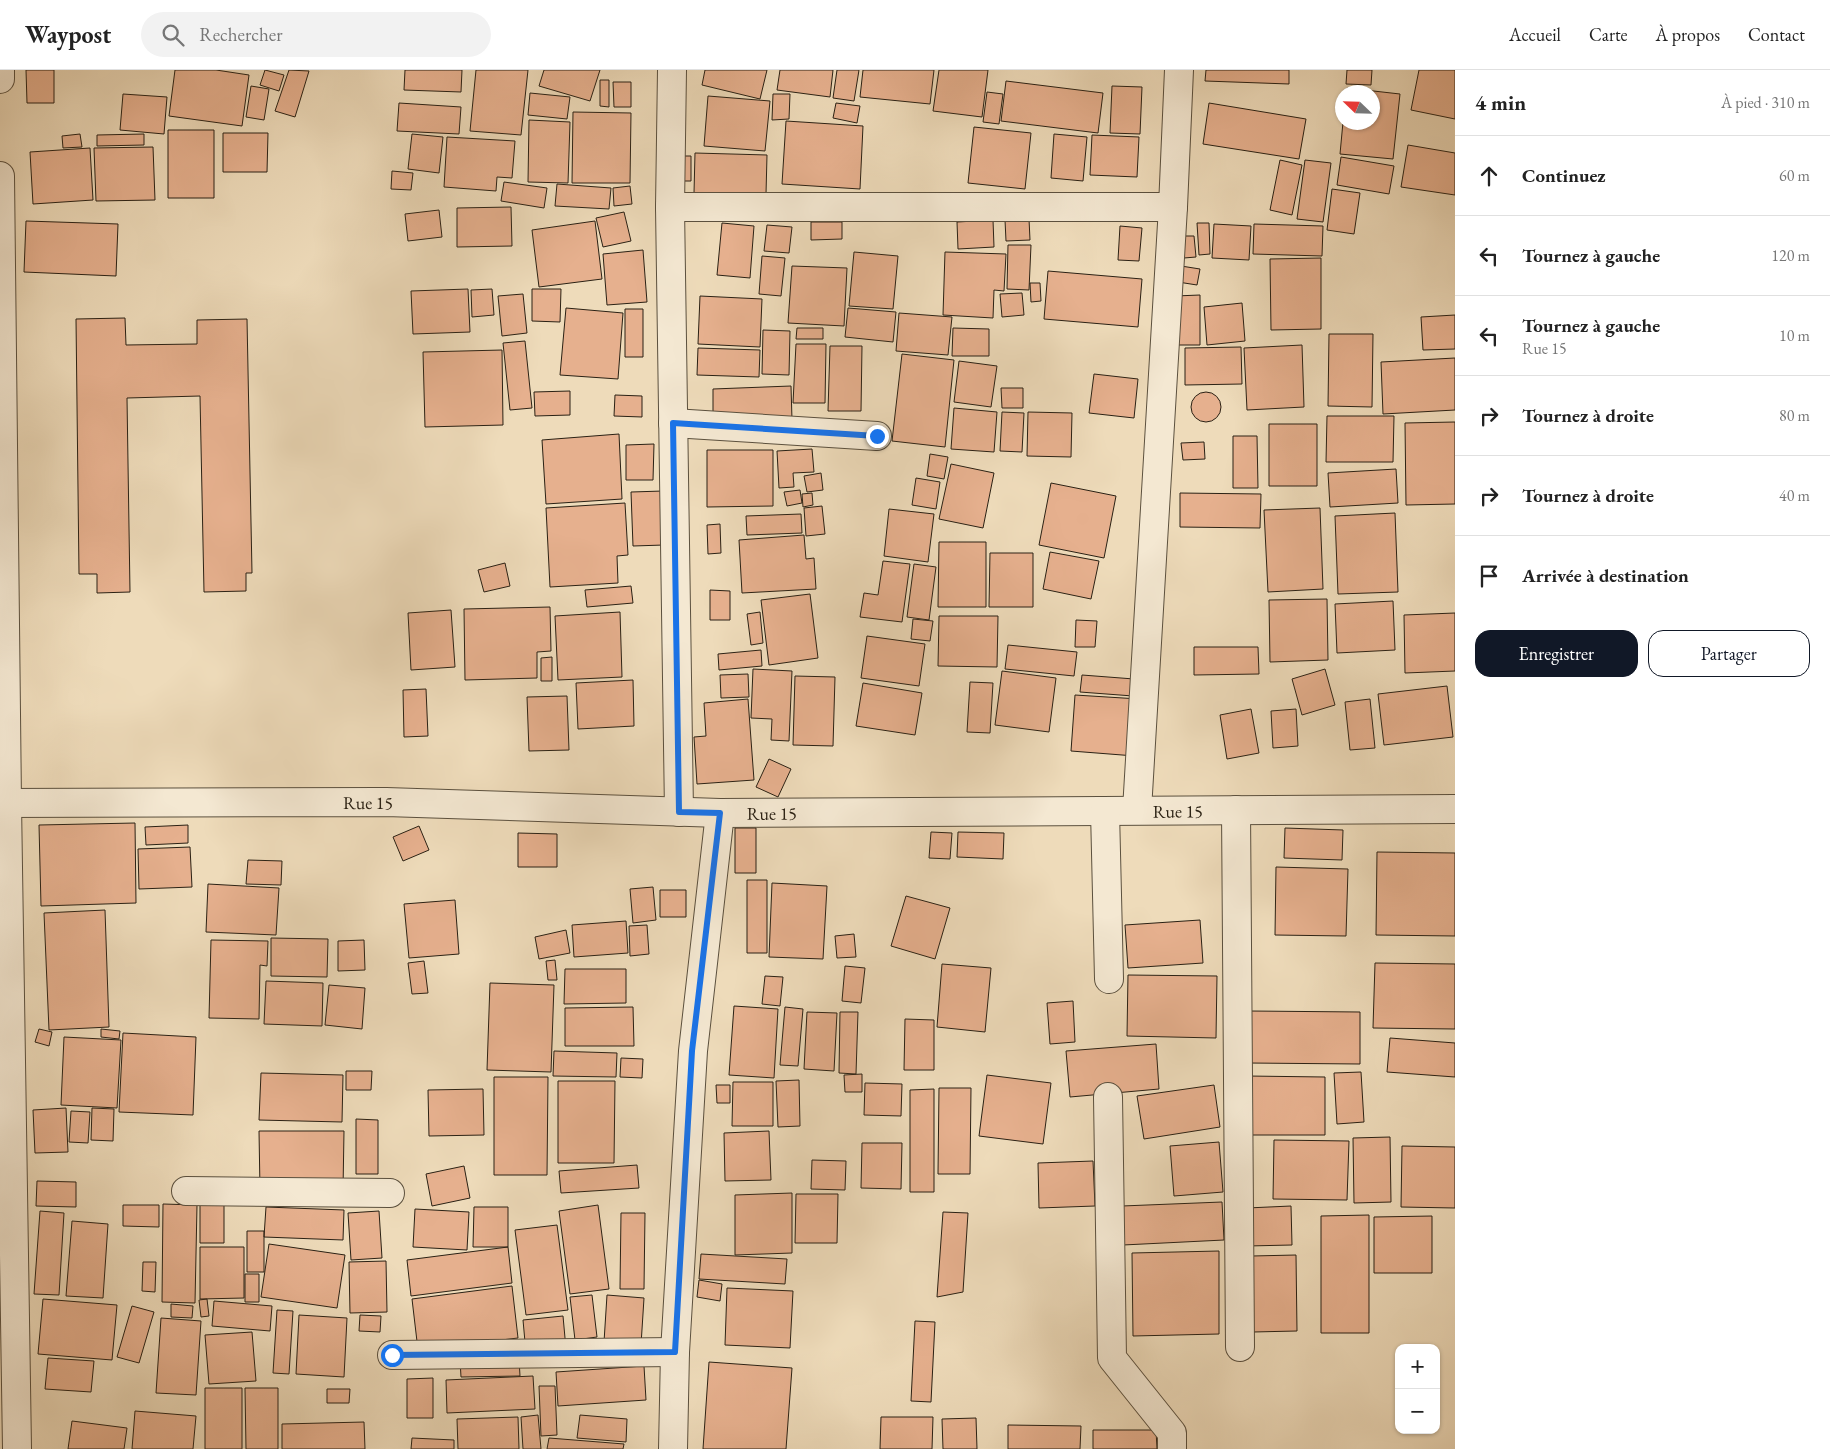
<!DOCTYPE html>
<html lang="fr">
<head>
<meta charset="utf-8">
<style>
	body { margin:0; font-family:"EB Garamond",serif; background:#f2f2f2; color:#222 }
	.controls { position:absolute; right:15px; bottom:15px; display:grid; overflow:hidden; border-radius:10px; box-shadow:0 1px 4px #0004 }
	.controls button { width:45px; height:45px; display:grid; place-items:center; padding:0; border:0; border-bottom:1px solid #e0e0e0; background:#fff; color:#222; font:25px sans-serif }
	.compass { position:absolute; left:1335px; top:15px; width:45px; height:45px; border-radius:50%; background:#fff; box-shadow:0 1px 4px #0004; rotate:293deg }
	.stop { position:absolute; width:15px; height:15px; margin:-11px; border:4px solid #1a73e8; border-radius:50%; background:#fff }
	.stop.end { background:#1a73e8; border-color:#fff; box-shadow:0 1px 5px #0008 }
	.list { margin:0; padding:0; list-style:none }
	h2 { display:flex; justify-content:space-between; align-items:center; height:65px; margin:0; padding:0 20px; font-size:21px }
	h2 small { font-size:16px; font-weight:400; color:#767676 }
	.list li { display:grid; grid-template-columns:32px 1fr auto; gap:15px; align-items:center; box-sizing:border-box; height:80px; padding:0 20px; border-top:1px solid #e0e0e0 }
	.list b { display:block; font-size:19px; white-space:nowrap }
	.list p { margin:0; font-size:16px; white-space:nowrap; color:#767676 }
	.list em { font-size:16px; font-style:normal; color:#767676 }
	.actions { display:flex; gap:10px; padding:15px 20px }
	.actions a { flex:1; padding:11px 0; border:1px solid #111827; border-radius:15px; text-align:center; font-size:18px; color:#111827 }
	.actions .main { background:#111827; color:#fff }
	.icon { flex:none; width:28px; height:28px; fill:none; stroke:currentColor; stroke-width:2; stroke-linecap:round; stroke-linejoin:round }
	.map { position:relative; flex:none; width:1455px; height:1379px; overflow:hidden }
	header { display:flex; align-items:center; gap:30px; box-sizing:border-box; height:70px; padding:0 25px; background:#fff; border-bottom:1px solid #e0e0e0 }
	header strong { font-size:24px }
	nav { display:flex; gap:28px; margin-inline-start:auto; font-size:18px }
	.search { width:350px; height:45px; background:#f2f2f2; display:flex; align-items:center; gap:12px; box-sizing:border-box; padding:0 18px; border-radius:28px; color:#767676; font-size:19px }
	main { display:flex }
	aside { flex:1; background:#fff }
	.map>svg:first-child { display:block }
	.building { fill:#e6b08e; stroke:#2a2114 }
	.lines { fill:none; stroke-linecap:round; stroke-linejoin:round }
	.minor-casing { stroke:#5b503e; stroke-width:30 }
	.minor { stroke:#f4e8d2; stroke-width:28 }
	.route { stroke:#1a73e8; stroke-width:6 }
	.labels { text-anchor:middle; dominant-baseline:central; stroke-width:5; stroke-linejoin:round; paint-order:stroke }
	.street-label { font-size:18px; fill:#2a2114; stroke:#f4e8d2 }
</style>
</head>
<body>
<header>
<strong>Waypost</strong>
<div class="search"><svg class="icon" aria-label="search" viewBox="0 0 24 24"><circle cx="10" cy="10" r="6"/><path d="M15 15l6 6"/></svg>Rechercher</div>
<nav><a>Accueil</a><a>Carte</a><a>À propos</a><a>Contact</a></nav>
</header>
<main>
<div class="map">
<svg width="1455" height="1379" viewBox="0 0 1455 1379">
	<rect width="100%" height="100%" fill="#eedbba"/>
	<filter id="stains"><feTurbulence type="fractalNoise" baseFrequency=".004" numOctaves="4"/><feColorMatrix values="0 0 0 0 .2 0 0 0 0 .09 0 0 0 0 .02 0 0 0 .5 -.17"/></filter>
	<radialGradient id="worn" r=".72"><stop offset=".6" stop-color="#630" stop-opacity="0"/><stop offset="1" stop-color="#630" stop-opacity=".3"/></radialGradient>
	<path class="building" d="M26 0H54V33H27Z
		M175 0H216L249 5 242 56 169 46Z
		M265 0 284 5 279 21 260 15Z
		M289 0 309 1 295 47 275 41Z
		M405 0H462L461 22 404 20Z
		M476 0H528L521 65 470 61Z
		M544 0H600L590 31 539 16Z
		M705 0H767L760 29 702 15Z
		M780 0H833L830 27 777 20Z
		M837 0H859L854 31 833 28Z
		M863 0H934L930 34 860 27Z
		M939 0H988L982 47 933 41Z
		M1206 0H1289V14L1205 11Z
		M1347 0H1372L1371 15 1346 14Z
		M1419 0H1455V49L1411 40Z
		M600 10H609V37L600 36Z
		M1006 11 1103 23 1098 63 1001 51Z
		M613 12H631V37H614Z
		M251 16 269 19 264 50 246 47Z
		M1112 16 1142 17 1140 64 1110 63Z
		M1347 18 1400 24 1393 89 1340 84 1343 52H1372V22H1347Z
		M987 22 1003 24 999 54 983 52Z
		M530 23 570 27 567 49 528 45Z
		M123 24 167 27 164 64 120 60Z
		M773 24H790L789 49 772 50Z
		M708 26 770 31 765 81 704 76Z
		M399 33 461 37 459 64 397 61Z
		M836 33 860 36 857 53 833 48Z
		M1209 33 1306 49 1299 89 1203 74Z
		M573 42 631 43 630 113H572Z
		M529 50 570 52 568 113 528 112Z
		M786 51 863 56 860 119 782 114Z
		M974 57 1031 63 1025 119 968 113Z
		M168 60H214V128H168Z
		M223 63H268L267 102H223Z
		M80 64 82 77 63 78 62 66Z
		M144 64V75L97 76V65Z
		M412 64 443 67 439 103 408 99Z
		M1054 64 1087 67 1083 111 1051 108Z
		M1092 65 1139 67 1137 107 1090 105Z
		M447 67 515 71 512 108 497 107 496 121 444 117Z
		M1408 75 1455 83V125L1401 117Z
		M153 77 155 130 96 131 94 78Z
		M90 78 93 130 33 134 30 82Z
		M695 83 767 85 766 124 694 123Z
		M683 86H691V111H683Z
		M1341 87 1394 96 1389 124 1337 115Z
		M1280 90 1302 95 1292 145 1270 140Z
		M1305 90 1331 93 1323 152 1297 149Z
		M392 101 413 103 411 120 391 119Z
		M504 112 547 118 544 138 501 131Z
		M557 114 611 118 609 139 555 136Z
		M630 116 632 134 614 136 613 118Z
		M1332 119 1360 123 1354 164 1327 160Z
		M511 137 512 176 457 177V138Z
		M439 140 442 167 408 171 405 144Z
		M624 142 631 171 603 177 596 148Z
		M1029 149 1030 170 1006 171 1005 150Z
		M993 150 994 177 958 179 957 152Z
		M26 151 118 154 116 206 24 202Z
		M595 151 602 209 539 217 532 160Z
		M811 152H842V169L811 170Z
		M722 153 754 156 750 208 717 205Z
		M1197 153H1209L1210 184 1199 185Z
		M1214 154 1251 156 1249 190 1212 188Z
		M1254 154 1323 156 1322 186 1253 184Z
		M767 155 792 157 789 183 764 181Z
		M1120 156 1142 158 1139 191 1118 190Z
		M1183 166H1194L1196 187 1184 188Z
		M1008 175H1031L1029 220 1007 219Z
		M643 180 647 232 607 235 603 184Z
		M854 182 898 186 893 239 849 236Z
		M945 182 1006 184 1004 221 994 220 993 248 943 245Z
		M762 186 785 188 781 226 759 224Z
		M1321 188V259L1271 260 1270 189Z
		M792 196 847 198 844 256 788 253Z
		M1181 196 1200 199 1197 215 1178 212Z
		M1048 201 1142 209 1138 257 1044 249Z
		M1030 213H1040L1041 231 1031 232Z
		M468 219 470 262 413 264 411 221Z
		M492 219 494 245 472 247 471 220Z
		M532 219H561L560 252 532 251Z
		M1022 223 1024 245 1002 247 1000 224Z
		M523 224 527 263 502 266 498 226Z
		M1200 225V275H1176L1175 226Z
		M700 226 762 229 760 277 698 274Z
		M1242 233 1245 271 1207 275 1204 237Z
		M566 238 623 243 618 309 560 305Z
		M848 238 896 242 893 272 845 267Z
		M625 239H643V287H625Z
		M899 243 952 247 948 285 896 281Z
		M1455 245V279L1423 280 1421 247Z
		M125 248 126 275 197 274V250L247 249 252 503H246V521L204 522 200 326 127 328 130 522 97 523V504H79L76 249Z
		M797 258H823V269H796Z
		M953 258 989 259V286H952Z
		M763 260 790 261 789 305 762 304Z
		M1329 264H1373L1372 337 1328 336Z
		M525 271 532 338 510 340 503 273Z
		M796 274H826L825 333H793Z
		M1302 275 1304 337 1247 340 1244 278Z
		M830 276H862L861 341H828Z
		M1241 277 1242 314 1185 315V278Z
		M698 278 760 280 759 307 697 305Z
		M502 280 503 355 425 357 423 282Z
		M902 284 954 290 945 377 892 371Z
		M1455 288V340L1383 344 1381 292Z
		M959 291 997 296 991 337 954 332Z
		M1094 304 1138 309 1134 348 1089 343Z
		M791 316 792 350 713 352V319Z
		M1001 318H1023V338H1002Z
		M570 321V345L535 346 534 322Z
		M1191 337a15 15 0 1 1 30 0a15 15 0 1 1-30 0Z
		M615 325 642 326V347L614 346Z
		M954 338 997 342 994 382 951 379Z
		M1002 342 1024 343 1022 382 1000 381Z
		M1028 342 1072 343 1071 387 1027 386Z
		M1327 346H1394L1393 392H1326Z
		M1455 352V434L1406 435 1405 353Z
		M1269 354H1317V416H1269Z
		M619 364 622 429 546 434 542 370Z
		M1233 366H1257L1258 418H1233Z
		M1204 372 1205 389 1183 390 1181 373Z
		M654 374 653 410H626V375Z
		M812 379 814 402 793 403 794 417 779 418 777 381Z
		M707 380H773V436L707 437Z
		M930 384 948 387 944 409 927 406Z
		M951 394 994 403 983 458 939 449Z
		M1396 399 1398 433 1330 437 1328 403Z
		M821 403 823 420 807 422 804 406Z
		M916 408 940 412 936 439 912 435Z
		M1051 413 1116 426 1104 488 1039 475Z
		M800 420 802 433 787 436 784 422Z
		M663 421 664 475 633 476 631 422Z
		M812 423 813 435 803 437 802 424Z
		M1180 423 1261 424 1260 458 1180 457Z
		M625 433 628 485 617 486 618 513 550 517 546 438Z
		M822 436 825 464 806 466 804 438Z
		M1320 438 1323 519 1268 522 1264 440Z
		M889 439 934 444 928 492 884 486Z
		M1395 443 1398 522 1338 524 1335 446Z
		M801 444 802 463 747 465 746 446Z
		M720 454 721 483 708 484 707 455Z
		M804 465 806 489 814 488 816 519 742 523 739 470Z
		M939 472H986V537H938Z
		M1050 482 1099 491 1091 529 1043 519Z
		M990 483H1033V537H989Z
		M883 491 910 494 902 552 860 547 864 523 878 525Z
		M505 493 510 516 484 522 478 500Z
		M914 494 936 497 929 550 907 547Z
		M631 516 633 533 587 537 585 520Z
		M710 520 730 521V550H710Z
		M810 524 818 588 769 595 761 530Z
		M1327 529 1328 590 1270 592 1269 530Z
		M1393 531 1395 580 1337 583 1335 534Z
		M550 537 551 581 537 582V608L465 610 464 539Z
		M451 540 455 597 411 600 408 543Z
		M620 542 622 607 558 610 555 546Z
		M760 542 763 573 751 575 747 544Z
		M1455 543V601L1405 603 1404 545Z
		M939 546H998L997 597 938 596Z
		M913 549 933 551 930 571 911 569Z
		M1076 550 1097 551 1095 577H1075Z
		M867 566 925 574 919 616 861 608Z
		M1008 575 1077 582 1074 606 1005 599Z
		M1194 577H1258L1259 604 1194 605Z
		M761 580 762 596 719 600 718 584Z
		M552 587V611H541V588Z
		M753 599 792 601 789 671 771 670 772 649 751 648Z
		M1325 599 1335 635 1302 645 1292 609Z
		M1002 601 1056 608 1049 662 995 655Z
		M748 604 749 627 721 628 720 605Z
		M1082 605 1134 609 1133 626 1080 622Z
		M795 606 835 607 833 676 793 675Z
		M633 610 634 656 578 659 576 613Z
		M970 612 993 613 990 663 967 662Z
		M863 613 922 623 915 665 856 656Z
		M1447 616 1453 667 1384 675 1378 624Z
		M426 619 428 666 404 667 403 620Z
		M1075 625 1139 629 1135 686 1071 681Z
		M567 626 569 680 529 681 527 627Z
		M748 629 754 710 697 714 694 667 706 666 704 633Z
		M1370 629 1375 678 1350 680 1345 632Z
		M1251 639 1259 683 1227 689 1220 645Z
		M1296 639 1298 676 1273 678 1271 641Z
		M769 689 791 699 778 727 756 717Z
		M135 753 136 833 41 836 39 755Z
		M188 755V773L146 775 145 757Z
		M419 756 429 780 403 791 393 767Z
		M735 758H756V803H735Z
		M1285 758 1343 760 1342 790 1284 788Z
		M931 762 952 763 950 789 929 788Z
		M958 762 1004 763 1003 789 957 787Z
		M518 763 557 764V797H518Z
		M190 777 192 817 139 819 138 779Z
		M1377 782 1455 783V866L1376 865Z
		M248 790 282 791 281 815 246 814Z
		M1276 797 1348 799 1346 866 1275 865Z
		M747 810H767V883H747Z
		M772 813 827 816 823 889 769 887Z
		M208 814 279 818 276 865 206 862Z
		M653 817 656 850 633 853 630 819Z
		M660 820H686V847H660Z
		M906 826 950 838 935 889 891 876Z
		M455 830 459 884 409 888 404 834Z
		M105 840 109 957 49 960 44 843Z
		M1200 850 1203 893 1128 898 1125 855Z
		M626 851 628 883 574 887 572 855Z
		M647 855 649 884 630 886 629 856Z
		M566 860 570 883 539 889 535 867Z
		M854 864 856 887 837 888 835 866Z
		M271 868 328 869 327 907 271 906Z
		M211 870 268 871 267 896 260 895 259 949 209 948Z
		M364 870 365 900 338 901V871Z
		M555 890 557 910H548L546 891Z
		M424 891 428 923 412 924 408 893Z
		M1375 893 1455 894V959L1373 958Z
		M942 894 991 898 985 962 937 957Z
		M845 896 865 898 861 933 842 931Z
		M565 899H626V933L564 934Z
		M1128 905 1217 906 1216 968 1127 966Z
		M765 906 783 907 780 936 762 934Z
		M266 911 323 913 322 956 264 954Z
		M490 913 554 915 551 1002 487 1000Z
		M329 915 365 918 362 959 325 955Z
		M1073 931 1075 972 1050 974 1047 933Z
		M734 936 778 939 774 1008 729 1005Z
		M633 937 634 976H565V938Z
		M785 937 803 939 798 996 780 995Z
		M1249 941 1360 942V994L1248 993Z
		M807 942 837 943 834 1001 804 999Z
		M840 942H858L856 1004 839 1003Z
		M905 949 934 950V1000H904Z
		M39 959 52 962 49 976 35 972Z
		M101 959 120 961 119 969 101 967Z
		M123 963 196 967 193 1045 119 1042Z
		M64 967 121 970 117 1038 61 1035Z
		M1390 968 1455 973V1007L1387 1002Z
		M1156 974 1159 1019 1070 1027 1066 981Z
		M554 981 617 983 616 1007 553 1006Z
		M621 988 643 989 642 1008 620 1007Z
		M346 1001H372L371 1020H346Z
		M1361 1002 1364 1052 1337 1054 1334 1003Z
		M261 1003 343 1005 342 1052 259 1050Z
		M862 1004V1022H845L844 1005Z
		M987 1005 1051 1013 1043 1074 979 1066Z
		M1247 1006 1325 1007V1065H1246Z
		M494 1007H548L547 1105H494Z
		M799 1010 800 1056 778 1057 776 1011Z
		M558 1011H615L614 1093H558Z
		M733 1012H773V1056H732Z
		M865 1013 902 1014 901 1046 864 1045Z
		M716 1015H730V1033H717Z
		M1214 1015 1220 1057 1144 1069 1137 1026Z
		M939 1018H971L970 1104H938Z
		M483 1019 484 1065 429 1066 428 1020Z
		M934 1019V1122H910V1020Z
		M66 1038 68 1082 35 1083 33 1040Z
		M92 1038 114 1039 113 1071 91 1070Z
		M71 1041 90 1042 88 1073 69 1072Z
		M356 1049 378 1050V1104H356Z
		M259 1061H344L343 1120H260Z
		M769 1061 771 1110 725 1111 724 1063Z
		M1390 1067 1391 1132 1354 1133 1353 1068Z
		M1274 1070 1349 1071 1347 1130 1273 1129Z
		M1219 1072 1223 1122 1174 1126 1170 1076Z
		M862 1073H902L901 1119 861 1118Z
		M1402 1076 1455 1077V1138L1401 1137Z
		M812 1090 846 1091 845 1120 811 1119Z
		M1093 1091 1095 1136 1039 1138 1038 1093Z
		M637 1095 639 1118 561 1123 559 1101Z
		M464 1096 470 1128 432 1136 426 1104Z
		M37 1111 76 1112V1137L36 1136Z
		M792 1123V1183L735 1185V1125Z
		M796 1124H838L837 1173H795Z
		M1222 1132 1224 1170 1123 1175 1122 1136Z
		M163 1134 197 1135 195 1233 162 1232Z
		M200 1134H224V1173H200Z
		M123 1135H159V1157L123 1156Z
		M598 1135 609 1219 570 1224 559 1141Z
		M1291 1136 1292 1175 1247 1176V1138Z
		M266 1137 344 1140 343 1170 264 1167Z
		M474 1137H508V1177H473Z
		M415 1139 469 1142 467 1180 413 1177Z
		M40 1141 64 1143 59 1225 34 1224Z
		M379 1141 382 1188 351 1190 348 1143Z
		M943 1142 968 1143 963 1222 937 1227Z
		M621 1143H645L644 1219H620Z
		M1369 1145V1263H1321V1146Z
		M1432 1146V1203H1374V1147Z
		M72 1151 108 1154 103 1228 66 1226Z
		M557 1155 568 1240 526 1245 515 1160Z
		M247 1161H264V1202H247Z
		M269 1174 345 1185 337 1238 261 1227Z
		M200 1177H244V1228L200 1229Z
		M508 1177 512 1213 411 1226 407 1190Z
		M1219 1181V1264L1133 1266 1132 1183Z
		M701 1184 787 1189 785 1214 699 1209Z
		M1296 1185 1297 1261 1253 1262 1252 1186Z
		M386 1191 387 1242 350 1243 349 1192Z
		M143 1192H156L155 1222 142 1221Z
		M245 1204H259V1232H245Z
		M699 1210 722 1214 720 1231 697 1227Z
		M512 1216 518 1268 418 1280 412 1229Z
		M727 1218 793 1221 790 1278 725 1275Z
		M592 1225 597 1267 575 1270 570 1227Z
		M607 1225 644 1228 641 1275 604 1272Z
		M43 1229 117 1235 112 1290 38 1284Z
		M207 1229 209 1246 201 1247 199 1230Z
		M214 1231 272 1236 270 1261 212 1256Z
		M171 1234 193 1236 192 1248 171 1247Z
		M132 1236 154 1242 139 1293 117 1287Z
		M277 1240 293 1241 289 1304 273 1303Z
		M299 1245 347 1248 344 1307 296 1304Z
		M360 1245 381 1246 380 1262 359 1261Z
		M563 1246 566 1279 526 1283 523 1250Z
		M161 1248 201 1251 196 1325 156 1323Z
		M915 1251 935 1252 931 1332 911 1331Z
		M252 1262 256 1311 209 1314 205 1265Z
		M48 1288 94 1291 91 1322 45 1319Z
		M519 1289 520 1306 461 1307 460 1290Z
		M709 1292 792 1298 786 1379H703Z
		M644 1296 646 1330 558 1336 556 1302Z
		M533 1306 535 1339 447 1343 446 1310Z
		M433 1308V1348H407V1309Z
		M539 1316H555L557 1365 541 1366Z
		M205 1318H242V1379H205Z
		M245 1318H278V1379H246Z
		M327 1319H350L349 1333H327Z
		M135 1341 196 1346 193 1379H132Z
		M538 1345 541 1379H523L521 1347Z
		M580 1345 627 1349 626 1372 577 1368Z
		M518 1347 519 1379H458L457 1349Z
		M881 1347H933L932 1379H880Z
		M976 1348 977 1379H943L942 1349Z
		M72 1351 127 1358 124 1379H68Z
		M364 1352 365 1379H282V1354Z
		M1008 1355 1081 1356 1080 1379H1008Z
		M1093 1360H1156L1157 1379H1093Z
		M412 1368 454 1370V1379H411Z
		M549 1368 624 1374 623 1379H547Z"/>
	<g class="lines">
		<g class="minor-casing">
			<g id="minor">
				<path d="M672 0 670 137 679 742"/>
				<path d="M0 9V0"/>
				<path d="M0 106 7 733 17 1379"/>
				<path d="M670 137H1173"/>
				<path d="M673 353 877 366"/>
				<path id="s1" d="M0 733 386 732 720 743 1455 739"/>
				<path d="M1137 740 1173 137 1179 0"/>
				<path d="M1236 740 1240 1277"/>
				<path d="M1105 741 1109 909"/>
				<path d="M1108 1027 1112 1288 1172 1363V1379"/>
				<path d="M186 1121 390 1123"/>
				<path d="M392 1285 675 1282"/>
				<path d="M673 1379 675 1282 693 981 720 743"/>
			</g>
		</g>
		<use href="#minor" class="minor"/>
	</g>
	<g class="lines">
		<path class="route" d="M392 1285 675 1282 692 981 720 743 679 742 673 353 877 366"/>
	</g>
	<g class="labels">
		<g class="street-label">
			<text stroke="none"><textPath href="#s1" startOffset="368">Rue 15</textPath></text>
			<text stroke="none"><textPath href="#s1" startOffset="1178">Rue 15</textPath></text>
			<text stroke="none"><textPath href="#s1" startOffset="772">Rue 15</textPath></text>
		</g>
	</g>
	<rect width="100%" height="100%" filter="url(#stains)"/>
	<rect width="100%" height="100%" fill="url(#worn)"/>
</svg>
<div class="controls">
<button>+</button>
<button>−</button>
</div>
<svg class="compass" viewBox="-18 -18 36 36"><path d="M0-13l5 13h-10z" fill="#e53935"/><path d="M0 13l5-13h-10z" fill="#767676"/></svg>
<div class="stop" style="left:392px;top:1285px"></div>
<div class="stop end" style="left:877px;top:366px"></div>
</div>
<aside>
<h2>4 min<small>À pied · 310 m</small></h2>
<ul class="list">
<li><svg class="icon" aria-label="ahead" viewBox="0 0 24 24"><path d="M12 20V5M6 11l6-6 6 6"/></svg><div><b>Continuez</b></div><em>60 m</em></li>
<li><svg class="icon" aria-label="left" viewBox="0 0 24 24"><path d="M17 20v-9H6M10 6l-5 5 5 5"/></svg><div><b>Tournez à gauche</b></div><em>120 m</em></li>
<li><svg class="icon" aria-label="left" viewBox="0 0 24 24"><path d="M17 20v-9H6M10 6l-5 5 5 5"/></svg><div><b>Tournez à gauche</b><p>Rue 15</p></div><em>10 m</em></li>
<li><svg class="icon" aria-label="right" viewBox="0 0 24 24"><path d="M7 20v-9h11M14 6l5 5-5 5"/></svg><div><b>Tournez à droite</b></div><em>80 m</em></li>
<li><svg class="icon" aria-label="right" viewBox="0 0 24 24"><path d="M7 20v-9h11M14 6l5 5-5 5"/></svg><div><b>Tournez à droite</b></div><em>40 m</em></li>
<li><svg class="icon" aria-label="arrive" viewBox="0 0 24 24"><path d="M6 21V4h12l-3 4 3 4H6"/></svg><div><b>Arrivée à destination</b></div></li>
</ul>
<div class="actions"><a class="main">Enregistrer</a><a>Partager</a></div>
</aside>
</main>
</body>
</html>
